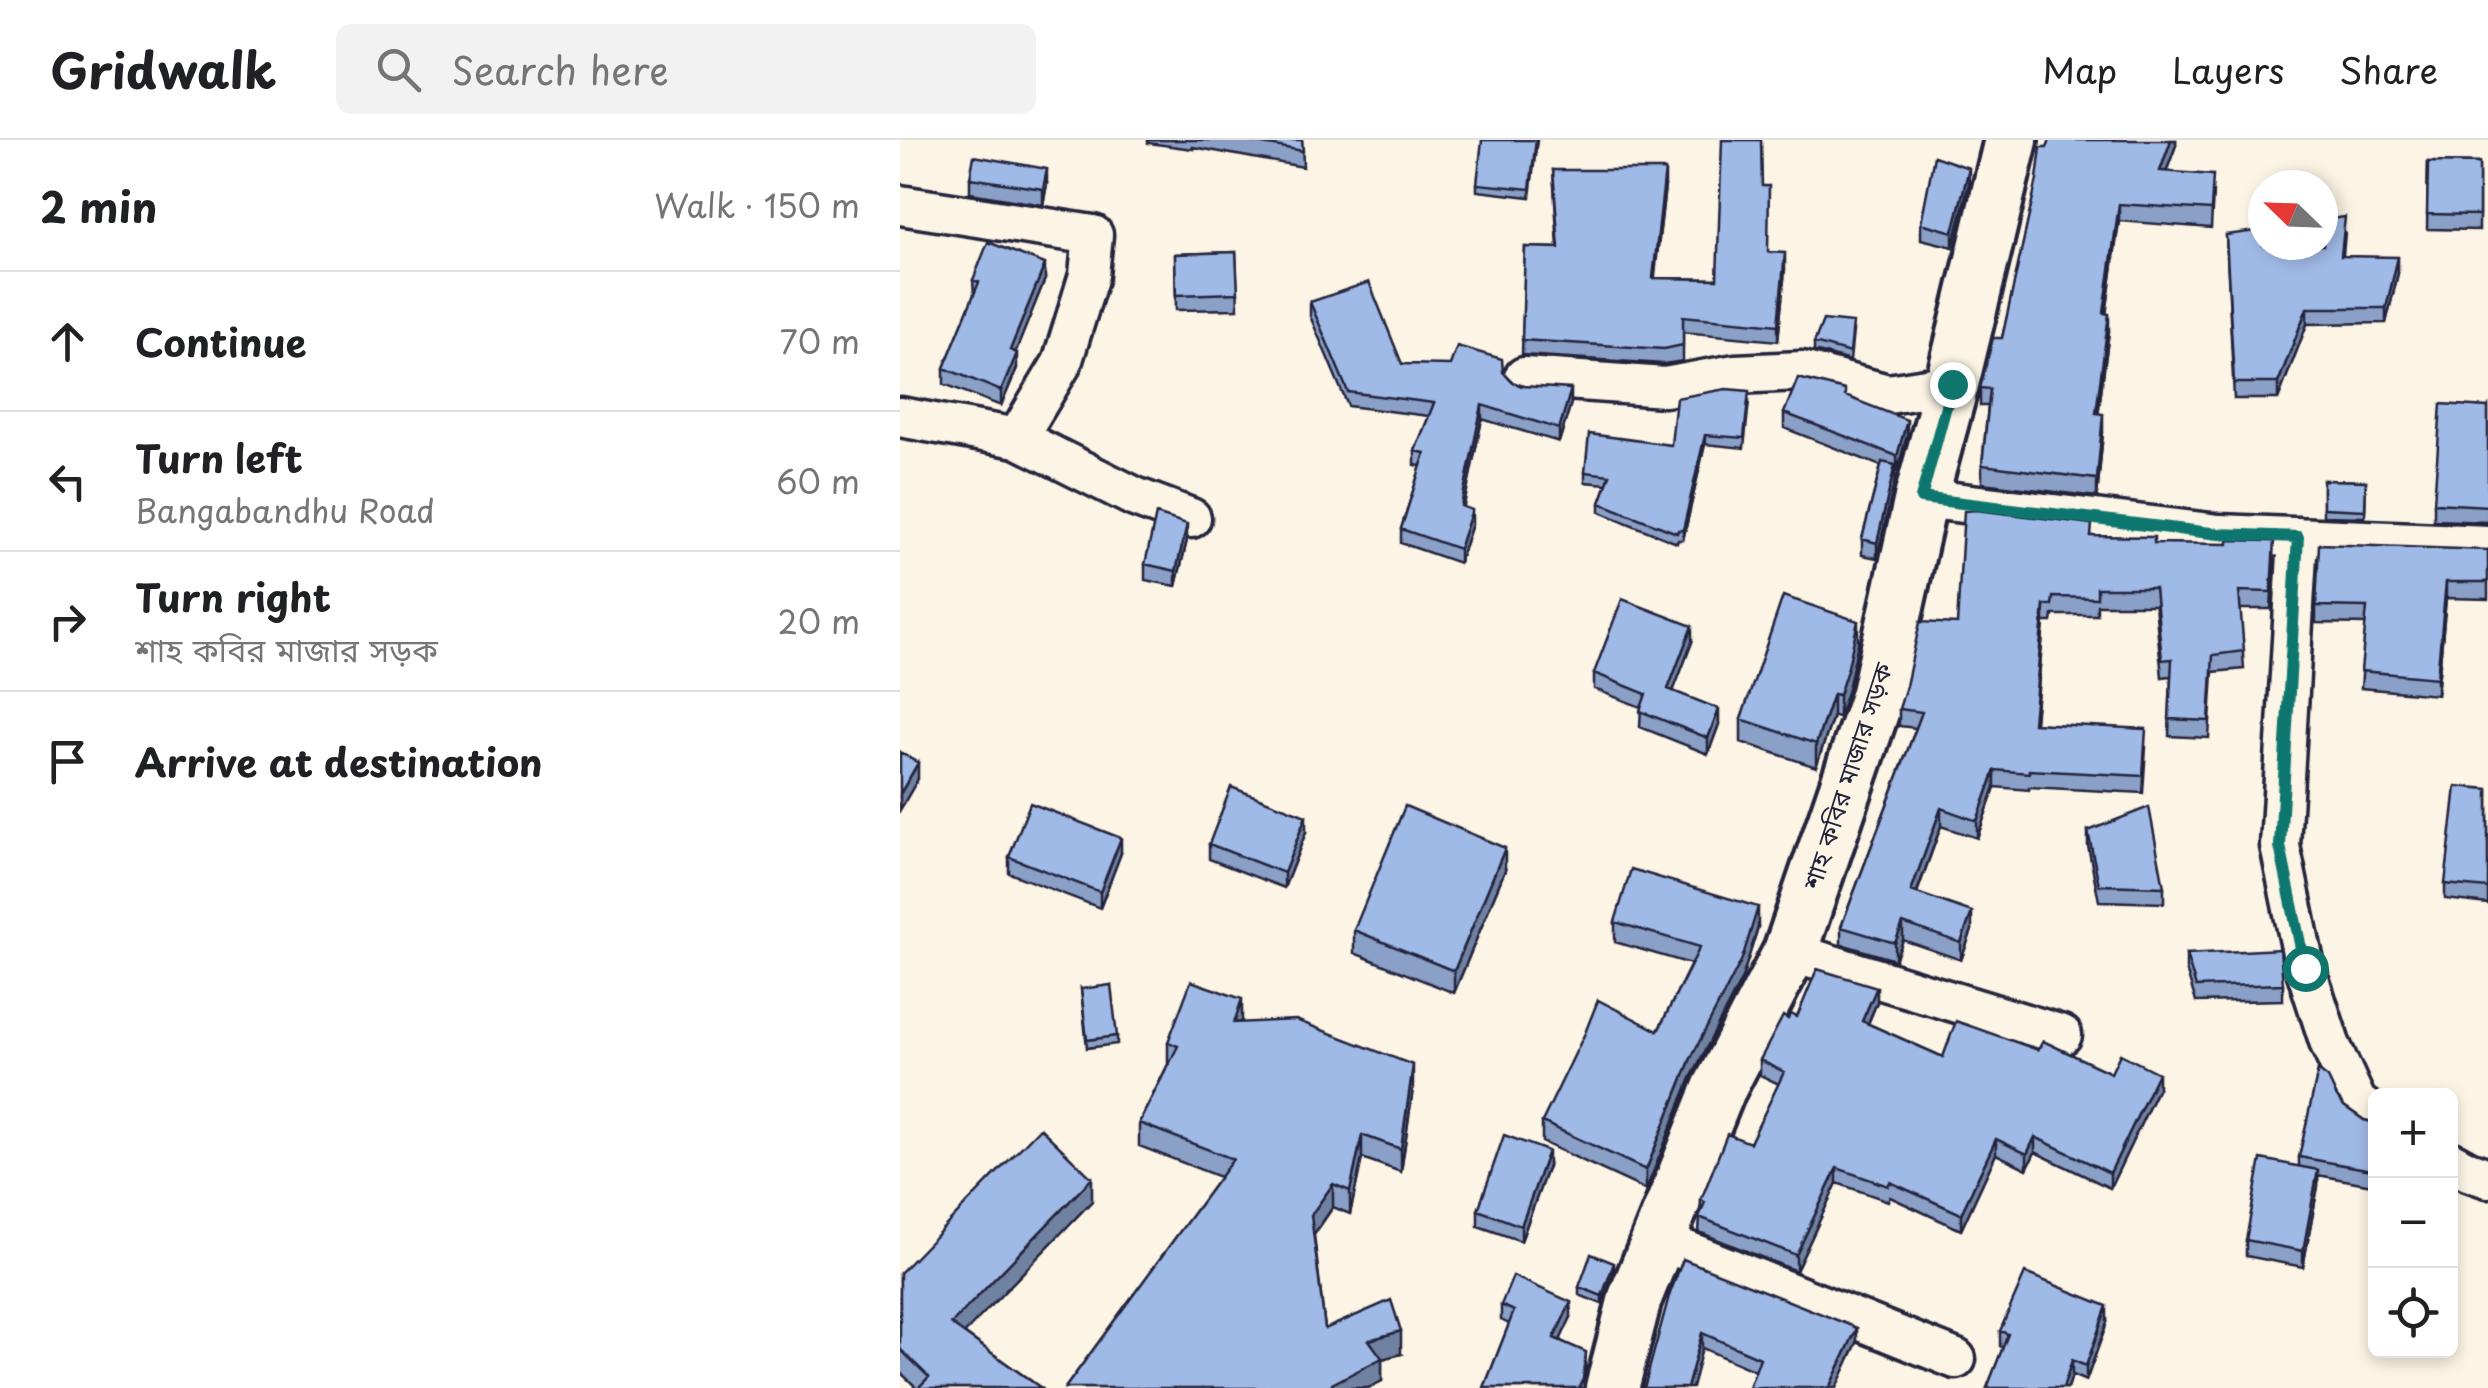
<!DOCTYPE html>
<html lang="en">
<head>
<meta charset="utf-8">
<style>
	body { margin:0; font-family:"Playpen Sans","Noto Sans Bengali",sans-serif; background:#f2f2f2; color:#202124 }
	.controls { position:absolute; right:30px; bottom:30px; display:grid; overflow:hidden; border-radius:15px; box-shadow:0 5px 15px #0003 }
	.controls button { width:90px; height:90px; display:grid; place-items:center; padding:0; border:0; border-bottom:2px solid #e0e0e0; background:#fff; color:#202124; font:50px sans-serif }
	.compass { position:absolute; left:1348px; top:30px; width:90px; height:90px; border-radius:50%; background:#fff; box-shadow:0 5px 15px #0003; rotate:293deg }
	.stop { position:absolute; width:30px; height:30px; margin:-22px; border:8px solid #0f766e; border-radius:50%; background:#fff }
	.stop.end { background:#0f766e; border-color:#fff; box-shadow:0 2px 10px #0008 }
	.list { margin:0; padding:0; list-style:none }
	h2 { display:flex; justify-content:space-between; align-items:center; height:130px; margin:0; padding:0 40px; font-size:42px }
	h2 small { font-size:32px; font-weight:400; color:#757577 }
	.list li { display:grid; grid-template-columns:65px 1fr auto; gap:30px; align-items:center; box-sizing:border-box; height:140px; padding:0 40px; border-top:2px solid #e0e0e0 }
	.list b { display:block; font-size:38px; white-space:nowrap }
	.list p { margin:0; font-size:32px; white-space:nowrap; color:#757577 }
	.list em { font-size:32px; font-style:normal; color:#757577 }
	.icon { flex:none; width:55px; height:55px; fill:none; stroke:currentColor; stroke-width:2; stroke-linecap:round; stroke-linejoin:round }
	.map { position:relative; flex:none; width:1588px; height:1248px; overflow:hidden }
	header { display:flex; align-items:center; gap:60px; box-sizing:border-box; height:140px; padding:0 50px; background:#fff; border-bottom:2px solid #e0e0e0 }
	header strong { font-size:48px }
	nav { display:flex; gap:55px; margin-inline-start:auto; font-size:35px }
	.search { width:700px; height:90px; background:#f2f2f2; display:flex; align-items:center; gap:25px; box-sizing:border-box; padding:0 35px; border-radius:15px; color:#757577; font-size:38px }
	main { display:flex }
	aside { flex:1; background:#fff }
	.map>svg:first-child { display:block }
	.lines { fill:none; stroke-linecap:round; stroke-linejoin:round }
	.street-casing { stroke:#22223b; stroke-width:45 }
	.secondary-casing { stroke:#22223b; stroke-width:60 }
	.street { stroke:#fcf5e5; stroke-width:38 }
	.secondary { stroke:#fcf5e5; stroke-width:52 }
	.wall { fill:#8aa0c7; stroke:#22223b; stroke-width:2.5 }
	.shaded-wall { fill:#7082a2; stroke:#22223b; stroke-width:2.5 }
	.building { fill:#a0bae7; stroke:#22223b; stroke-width:2.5 }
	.route { stroke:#0f766e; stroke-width:12 }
	.labels { text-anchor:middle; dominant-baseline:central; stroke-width:8; stroke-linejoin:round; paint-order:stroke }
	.street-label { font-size:25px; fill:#22223b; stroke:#fcf5e5 }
</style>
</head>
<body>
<header>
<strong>Gridwalk</strong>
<div class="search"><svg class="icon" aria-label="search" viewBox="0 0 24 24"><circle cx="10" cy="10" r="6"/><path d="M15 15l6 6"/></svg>Search here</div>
<nav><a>Map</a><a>Layers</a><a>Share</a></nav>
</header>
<main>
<aside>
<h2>2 min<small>Walk · 150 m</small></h2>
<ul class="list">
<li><svg class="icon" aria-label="ahead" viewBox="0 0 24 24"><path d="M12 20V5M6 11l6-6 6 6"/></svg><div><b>Continue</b></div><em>70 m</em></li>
<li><svg class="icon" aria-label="left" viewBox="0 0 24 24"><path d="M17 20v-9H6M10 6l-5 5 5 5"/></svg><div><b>Turn left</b><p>Bangabandhu Road</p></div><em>60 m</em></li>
<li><svg class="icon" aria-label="right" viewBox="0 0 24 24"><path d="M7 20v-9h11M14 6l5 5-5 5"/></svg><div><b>Turn right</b><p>শাহ কবির মাজার সড়ক</p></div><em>20 m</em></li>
<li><svg class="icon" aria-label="arrive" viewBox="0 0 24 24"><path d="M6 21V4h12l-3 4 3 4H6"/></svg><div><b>Arrive at destination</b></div></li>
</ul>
</aside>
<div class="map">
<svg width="1588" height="1248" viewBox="0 0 1588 1248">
	<rect width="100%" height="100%" fill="#fcf5e5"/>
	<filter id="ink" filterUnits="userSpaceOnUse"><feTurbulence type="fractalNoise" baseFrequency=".01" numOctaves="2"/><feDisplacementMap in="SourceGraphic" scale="20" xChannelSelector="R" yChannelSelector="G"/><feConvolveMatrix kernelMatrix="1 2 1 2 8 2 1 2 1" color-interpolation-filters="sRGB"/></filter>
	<g filter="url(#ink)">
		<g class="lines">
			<g class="street-casing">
				<path id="street" d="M0 65 193 95 189 135 162 223 117 298
					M624 237 765 247 835 234 902 231 988 254 1052 244
					M0 277 117 298 235 357 291 378
					M1021 358 1319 394 1588 405
					M1398 397 1380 706 1405 827 1430 904 1457 963 1476 976
					M890 812 1162 895
					M1550 1021 1568 1031 1588 1038
					M757 1099 1056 1219"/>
			</g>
			<g class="secondary-casing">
				<path id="secondary" d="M712 1248 735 1158 819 949 890 812 977 557 1021 358 1052 244 1111 0"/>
			</g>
			<use href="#street" class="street"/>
			<use href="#secondary" class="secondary"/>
		</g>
		<path class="wall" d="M248 0H402L403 27 293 7V9L248 3Z
			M637 0 630 57 577 51V44Z
			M1276 0V5L1266 32 1313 52 1311 88 1219 81 1206 173 1209 191 1198 274 1203 292 1197 357 1082 343V325L1088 266H1080V248L1102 198 1147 7Z
			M1528 22 1579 23V90L1527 89Z
			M653 30 765 46 754 138 817 139 862 46 868 112 885 129 878 201 783 192V221L764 224 622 215 625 107 658 108Z
			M70 38 147 44 143 65 70 53Z
			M1069 43 1053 107 1021 99V83Z
			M1445 92 1443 116 1498 133 1486 183 1407 184 1378 259H1334L1326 95Z
			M336 112 338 169 276 170 275 114Z
			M145 139 115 212 117 228 101 266 44 244V228L74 155 73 140Z
			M410 162 502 224 603 232 612 242 671 263 659 302 582 279 563 367 572 384 559 423 501 403V389L521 326 515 325V311L529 276 448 266 410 176Z
			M953 191 950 221 914 211V203Z
			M945 256 1007 295 997 332 995 331V340L977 418 962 415V399L981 326 884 288V273Z
			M849 261 844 308 805 304 783 400H778L777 403 700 372V363L707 344 685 342V332L771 305Z
			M1588 267V382L1534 380V363Z
			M1423 340 1466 341 1465 377 1423 376Z
			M1192 396 1374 419 1371 469H1340L1344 529 1313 532 1309 598 1269 596 1271 536 1262 537 1255 465H1197V475H1153L1152 482H1144L1135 583 1246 607 1243 653 1129 647V650L1095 647 1077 698 1041 686 1017 753 1072 790 1061 820 1003 800 995 820 941 804V787L1016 588 999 586V569L1057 484Z
			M287 400 276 446 245 440V424Z
			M1588 410V459L1546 458 1537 555 1461 548 1466 484 1416 483V466Z
			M792 502 773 551 819 584 808 614 740 587 741 567 694 549V533Z
			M958 503 948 549 939 577 933 576 916 627 841 602V579Z
			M1588 649V764L1545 759V744Z
			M1188 691 1264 747V763L1199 761 1188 706Z
			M406 692 384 748 309 719V704Z
			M221 713 200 768 109 733V717Z
			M605 730 554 853 454 813V790Z
			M715 782 858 787 842 838 791 938 746 1050 642 1002V982L758 891 791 824 715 802Z
			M1286 814 1383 844V860L1296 862 1286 829Z
			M181 849 217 896V904L187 908Z
			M977 862 968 884 1043 917 1138 910 1258 948 1210 1048 1135 1012 1127 1029 1096 1014 1061 1090 990 1057 988 1061 937 1043 896 1131 799 1092 801 1060 850 1003 879 944 860 935V920L888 879Z
			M342 883 513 948 501 1032 462 1018 450 1074 433 1067 414 1095 425 1189 501 1214 482 1219V1241L468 1248H165L320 1037 239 1006V983L268 924V902Z
			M1437 957 1444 966 1464 980 1476 983V1031L1472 1045 1418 1035V1046L1403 1127 1346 1116V1100L1399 1027V1017Z
			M648 1026 621 1101 578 1086V1070Z
			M192 1061 64 1193 141 1248H17L0 1232V1133Z
			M714 1131 702 1164 679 1155V1147Z
			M769 1156 957 1203 855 1231 802 1208Z
			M601 1165 671 1177 660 1200 686 1227 684 1248H584L609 1184 601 1180Z
			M1207 1182 1186 1241 1172 1235 1168 1248H1087L1103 1208 1100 1206V1191Z"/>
		<path class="shaded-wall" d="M1271 0H1276V5L1260 49V31Z
			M1069 28V43L1053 107V92Z
			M147 29V44L143 65V49Z
			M765 30V46L753 153V138Z
			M1219 64V81L1204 190V173Z
			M885 113V129L878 201V185Z
			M1498 117V133L1486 183V168Z
			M145 124V139L110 226V210Z
			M1407 168V184L1378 259V243Z
			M1209 174V191L1196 291V273Z
			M117 213V228L101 266V251Z
			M671 249V263L659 302V289Z
			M582 265V279L561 380V366Z
			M1203 274V292L1197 357V339Z
			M1007 280V295L997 332V316Z
			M805 295V304L783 400V390Z
			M995 325V340L977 418V403Z
			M572 370V384L559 423V409Z
			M287 384V400L276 446V431Z
			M1546 442V458L1537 555V538Z
			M1144 465V482L1133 601V583Z
			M958 481V503L948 549 939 577V555Z
			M792 486V502L768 565V549Z
			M933 554V576L916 627V604Z
			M819 569V584L808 614V598Z
			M18 623V639L0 670V654Z
			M1095 630V647L1077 698V681Z
			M1041 668V686L1011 768V751Z
			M406 676V692L384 748V733Z
			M221 698V713L200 768V752Z
			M605 708V730L554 853V831Z
			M858 767V787L842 838 791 938 746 1050V1030L791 918Z
			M1072 772V790L1061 820V803Z
			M1003 783V800L995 820V803Z
			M977 847V862L962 897V881Z
			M342 859V882L334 883Z
			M513 925V948L501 1032V1009Z
			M1258 933V948L1210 1048V1033Z
			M462 995V1018L450 1074V1051Z
			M1135 997V1012L1127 1029V1014Z
			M1096 999V1014L1061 1090V1074Z
			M648 1011V1026L621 1101V1086Z
			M1476 1016V1031L1472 1045V1030Z
			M937 1028V1043L896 1131V1115Z
			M1418 1030V1046L1403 1127V1111Z
			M192 1038V1061L51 1207V1184Z
			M433 1044V1067L411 1098V1075Z
			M714 1123V1131L702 1164V1156Z
			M671 1162V1177L654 1213V1198Z
			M1207 1166V1182L1186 1241V1226Z
			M957 1188V1203L936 1248H929Z
			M501 1191V1214L482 1219V1241L468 1248H432V1244L469 1200Z
			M802 1193V1208L792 1248H787Z
			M686 1212 684 1248H679Z
			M1172 1220V1235L1168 1248H1163Z"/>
		<path class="building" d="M340 0H402L403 11Z
			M582 0H636L630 49 577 44Z
			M822 0H861L862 46H869L868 112 885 113 878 185 783 176V205L764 209 622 200 625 107 659 108 653 30H765L753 138 817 139Z
			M1150 0H1271L1260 31 1313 35 1311 70 1219 64 1204 173 1209 174 1196 273 1203 274 1197 339 1082 325 1090 249 1080 248 1093 198H1102L1137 39 1141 7H1147Z
			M74 16 147 29 143 49 70 38Z
			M1034 16 1069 28 1053 92 1021 83Z
			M1528 22 1579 23V75L1527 74Z
			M1445 77 1441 116 1498 117 1486 168H1407L1378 243H1334L1326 95 1363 90V105H1423V80Z
			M88 102 145 124 110 210 117 213 101 251 44 228 79 142 73 140Z
			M336 112 338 153 276 155 275 114Z
			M469 142 502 224 550 225 557 206 602 219 603 232 612 242 622 246 671 249 659 289 582 265 561 366 572 370 559 409 501 389 525 313 515 311 534 263 448 252 410 162Z
			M923 180 953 183 950 213 914 203Z
			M898 238 945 250V256L1007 280 997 316 884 273Z
			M826 249 849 251 844 298 805 295 783 390H778L777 393 700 363 710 335 685 332 689 294 771 305 776 258Z
			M1541 264 1588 267V366L1534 363Z
			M982 322 995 325 977 403 962 399Z
			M1423 340 1466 341 1465 370 1423 368Z
			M1077 370 1192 384 1191 396 1254 397V403L1328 404V400L1374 401 1371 452 1339 451 1344 511 1313 515 1309 581 1269 579 1272 519 1262 520 1255 448H1197V458L1153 457 1152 465H1144L1133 583 1246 589 1243 636 1129 630V633L1095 630 1077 681 1041 668 1011 751 1072 772 1061 803 1003 783 995 803 941 787 1022 572 999 569 1006 546 1020 482 1057 484 1064 371Z
			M256 374 287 384 276 431 245 424Z
			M1419 404 1588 410V442H1546L1537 538 1461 531 1467 467 1416 466Z
			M883 456 958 481 948 527 939 555 933 554 916 604 841 579Z
			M722 459 792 486 768 549 819 569 808 598 740 571 746 554 694 533Z
			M0 612 18 623 0 654Z
			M1556 646 1588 649V748L1545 744Z
			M331 647 406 676 384 733 309 704Z
			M130 663 221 698 200 752 109 717Z
			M505 666 605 708 554 831 454 790Z
			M1249 667 1264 747 1199 745 1188 691Z
			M731 729 858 767 842 819 791 918 746 1030 642 982 685 893 698 860 758 891 800 807 715 782Z
			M1380 809 1383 844 1296 847 1286 814Z
			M917 829 977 847 962 881 1043 917 1056 881 1138 910 1143 901 1211 933 1220 914 1258 933 1210 1033 1135 997 1127 1014 1096 999 1061 1074 990 1042 988 1046 937 1028 896 1115 799 1077 805 1062 801 1060 827 994 850 1003 884 932 860 920 883 876 888 879 891 874 897 877Z
			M291 841 342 859 334 883 396 880 513 925 501 1009 462 995 450 1051 433 1044 411 1075 425 1189 491 1160 501 1191 469 1200 482 1218 432 1244V1248H165L333 1019 239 983 278 906 268 902Z
			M211 845 217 896 187 900 181 849Z
			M1418 930 1428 938 1437 957 1444 966 1464 980 1476 983V1016L1472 1030 1399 1017Z
			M140 988 192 1038 51 1184 141 1248H18L29 1237 0 1209V1133Z
			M604 995 648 1011 621 1086 578 1070Z
			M1361 1019 1418 1030 1403 1111 1346 1100Z
			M691 1114 714 1123 702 1156 679 1147Z
			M783 1119 957 1188 929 1248H849L860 1218 802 1193 787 1248H744L769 1156Z
			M1125 1133 1207 1166 1186 1226 1172 1220 1163 1248H1087L1108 1194 1100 1191Z
			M613 1136 671 1162 654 1198 686 1212 683 1239 679 1248H584L614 1171 601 1165Z"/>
	</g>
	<g class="lines" filter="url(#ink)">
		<path class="route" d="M1052 244 1021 358 1319 394 1398 397 1380 706 1405 828"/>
	</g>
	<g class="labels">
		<g class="street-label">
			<text transform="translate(947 636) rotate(-72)">শাহ কবির মাজার সড়ক</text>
		</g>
	</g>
</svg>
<div class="controls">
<button>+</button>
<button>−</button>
<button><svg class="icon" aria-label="locate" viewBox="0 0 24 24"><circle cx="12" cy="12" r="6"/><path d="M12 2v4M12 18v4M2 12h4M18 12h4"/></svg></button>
</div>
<svg class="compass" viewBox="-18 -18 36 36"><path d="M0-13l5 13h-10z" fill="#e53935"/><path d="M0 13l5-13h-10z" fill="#757577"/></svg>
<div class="stop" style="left:1405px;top:828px"></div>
<div class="stop end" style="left:1052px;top:244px"></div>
</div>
</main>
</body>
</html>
